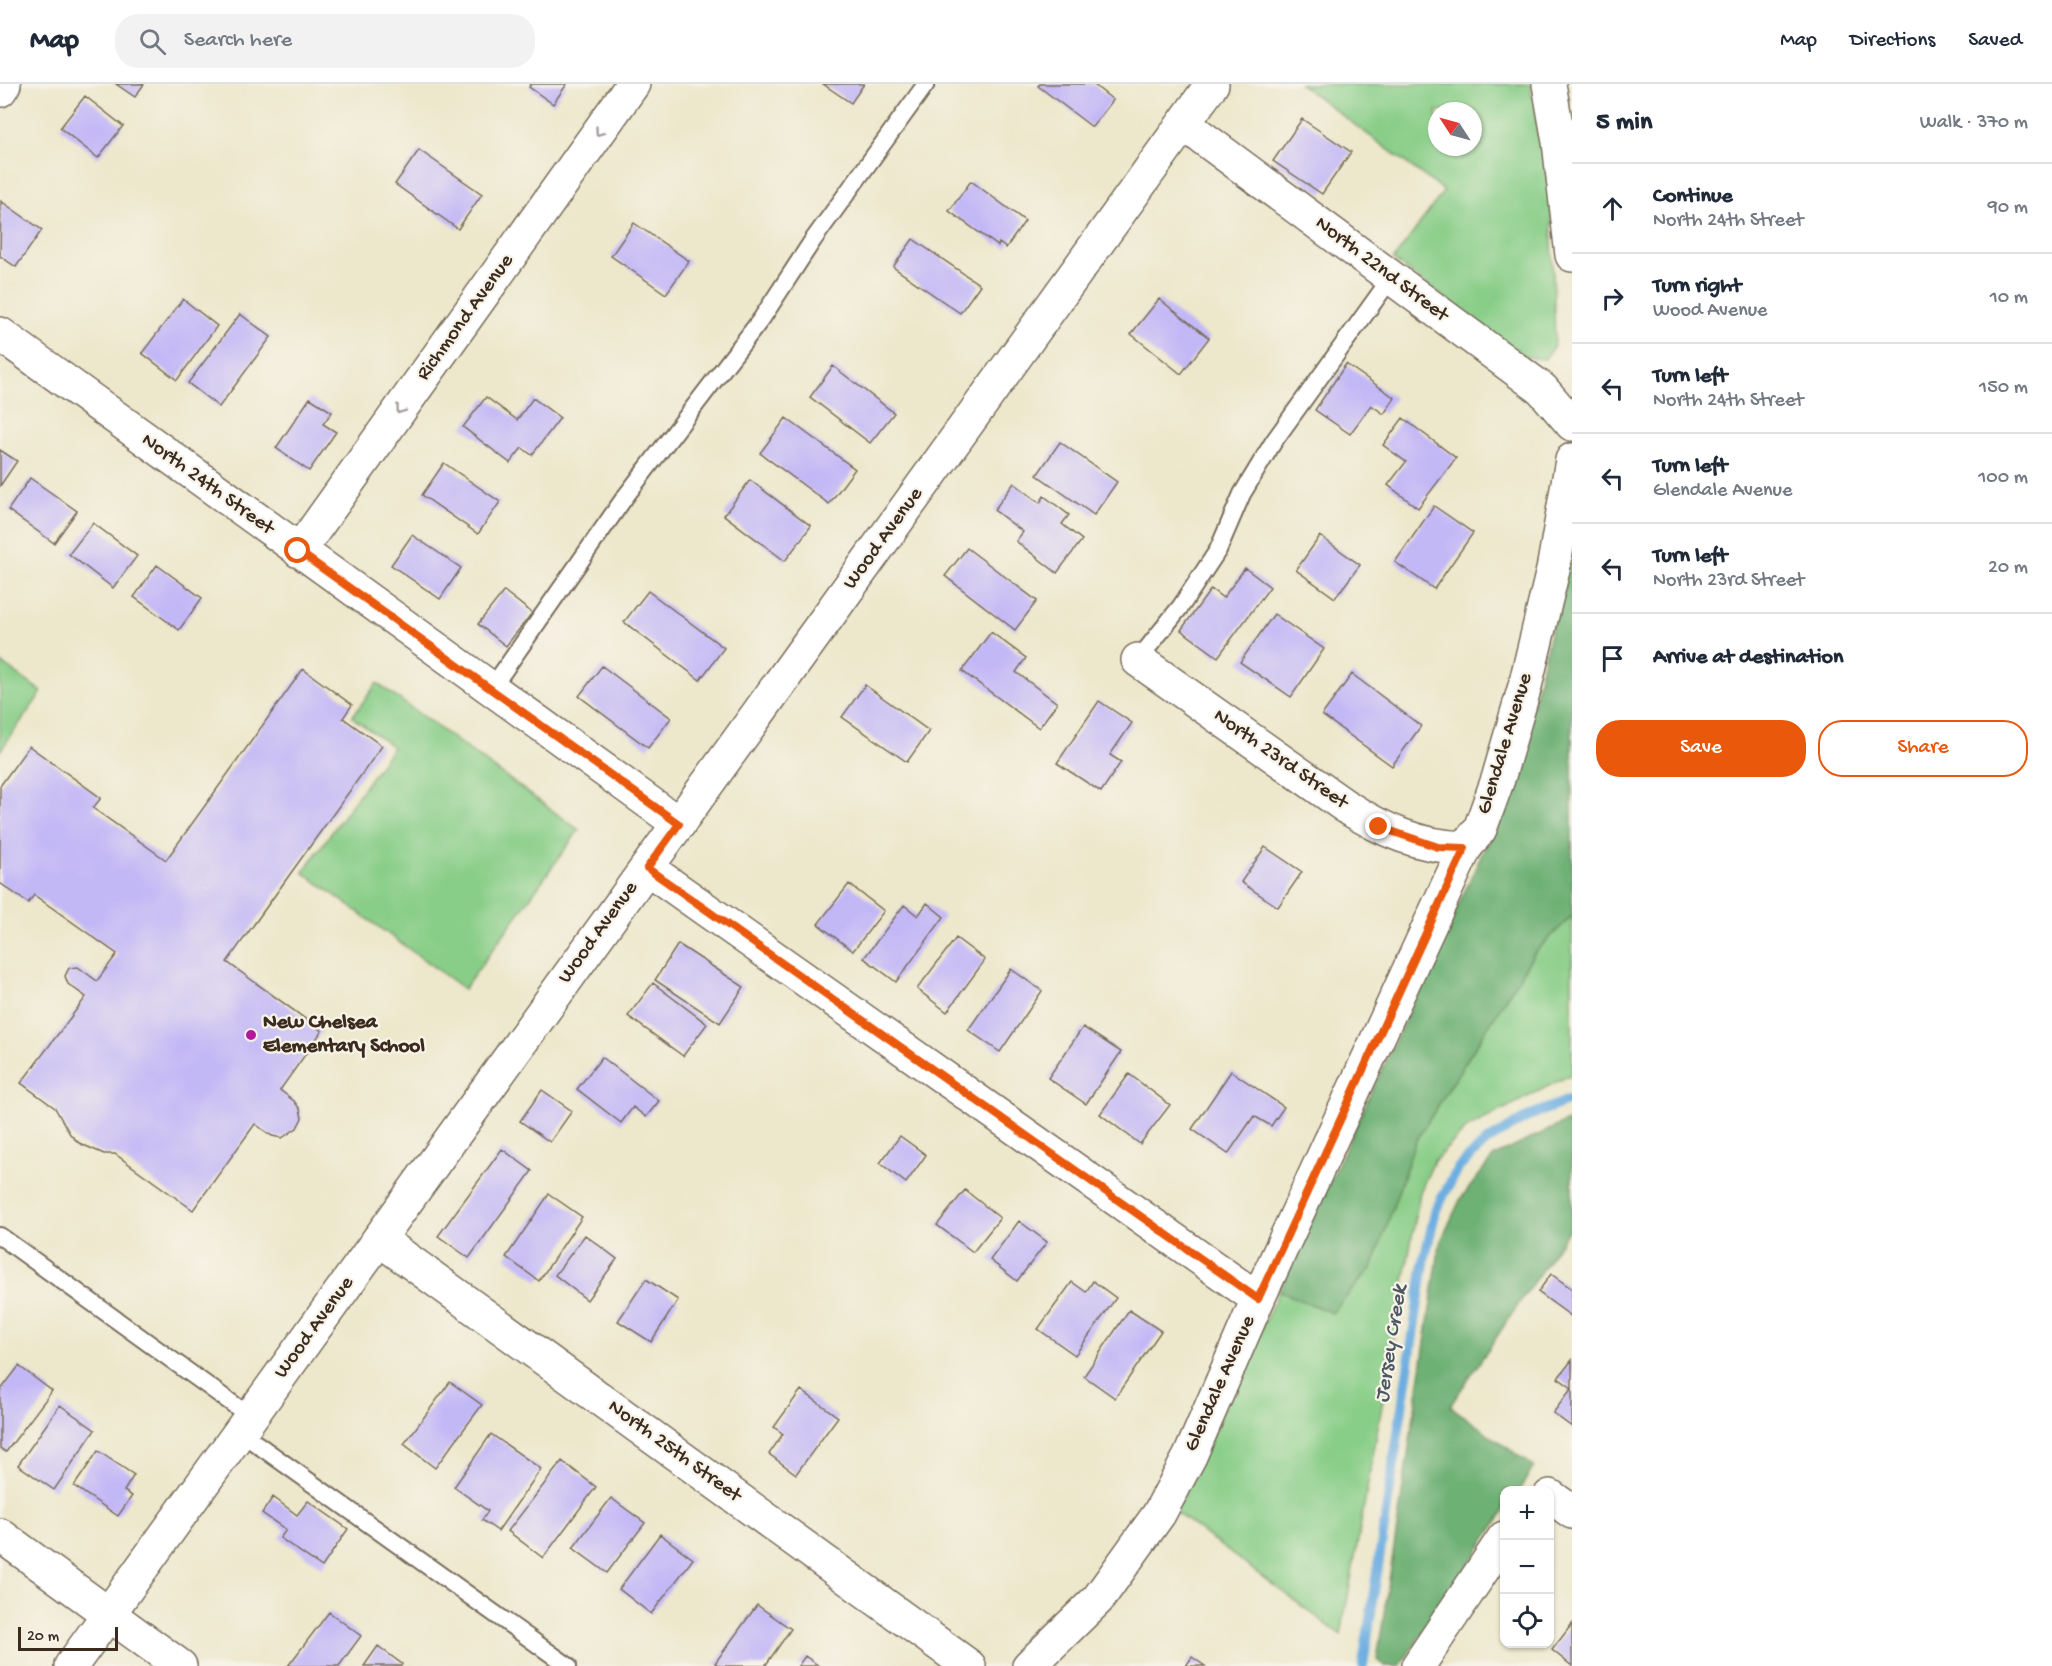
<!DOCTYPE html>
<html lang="en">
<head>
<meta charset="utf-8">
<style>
	body { margin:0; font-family:"Gochi Hand",sans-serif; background:#f2f2f3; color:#1f2937 }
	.controls { position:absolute; right:18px; bottom:18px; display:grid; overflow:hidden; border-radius:12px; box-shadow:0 2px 4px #0004 }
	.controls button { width:54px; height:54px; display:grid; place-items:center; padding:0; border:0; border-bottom:2px solid #e0e1e3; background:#fff; color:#1f2937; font:30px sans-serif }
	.compass { position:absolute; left:1428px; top:18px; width:54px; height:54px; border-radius:50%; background:#fff; box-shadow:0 2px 4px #0004; rotate:306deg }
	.scale { position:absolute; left:18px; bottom:15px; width:100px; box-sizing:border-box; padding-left:6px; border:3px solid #3b2a1e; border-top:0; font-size:16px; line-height:21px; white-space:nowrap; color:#3b2a1e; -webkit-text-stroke:4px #f7f3e8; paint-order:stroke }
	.stop { position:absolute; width:18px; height:18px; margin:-14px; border:4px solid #ea580c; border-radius:50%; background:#fff }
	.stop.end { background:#ea580c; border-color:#fff; box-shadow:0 2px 6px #0008 }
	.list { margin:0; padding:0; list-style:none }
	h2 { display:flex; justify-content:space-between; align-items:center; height:78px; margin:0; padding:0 24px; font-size:26px }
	h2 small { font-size:20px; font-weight:400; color:#747a83 }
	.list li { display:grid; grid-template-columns:39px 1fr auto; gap:18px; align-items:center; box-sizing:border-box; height:90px; padding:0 24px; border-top:2px solid #e0e1e3 }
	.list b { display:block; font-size:22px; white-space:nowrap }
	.list p { margin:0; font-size:20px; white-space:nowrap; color:#747a83 }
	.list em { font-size:20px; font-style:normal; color:#747a83 }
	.actions { display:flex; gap:12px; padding:18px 24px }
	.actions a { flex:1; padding:14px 0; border:2px solid #ea580c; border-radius:24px; text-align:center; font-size:21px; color:#ea580c }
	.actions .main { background:#ea580c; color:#fff }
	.icon { flex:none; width:33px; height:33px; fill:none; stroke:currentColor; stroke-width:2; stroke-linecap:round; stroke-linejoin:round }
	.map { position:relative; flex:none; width:1572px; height:1582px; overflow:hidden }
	header { display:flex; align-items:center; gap:36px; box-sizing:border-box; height:84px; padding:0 30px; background:#fff; border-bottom:2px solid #e0e1e3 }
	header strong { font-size:28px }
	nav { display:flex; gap:33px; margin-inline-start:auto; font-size:21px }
	.search { width:420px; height:54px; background:#f2f2f3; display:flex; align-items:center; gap:15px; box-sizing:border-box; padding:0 21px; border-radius:24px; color:#747a83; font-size:22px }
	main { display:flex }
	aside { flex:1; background:#fff }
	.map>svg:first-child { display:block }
	.green { fill:#89ce88; stroke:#627c53; stroke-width:1.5; fill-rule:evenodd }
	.forest { fill:#6eb174; stroke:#546e49; stroke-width:1.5 }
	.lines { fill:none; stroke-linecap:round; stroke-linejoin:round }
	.stream { stroke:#6daee1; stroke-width:10 }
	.building { fill:#c3b8f6 }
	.service-casing { stroke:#796c5b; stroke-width:20 }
	.minor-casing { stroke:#796c5b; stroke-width:36 }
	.tertiary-casing { stroke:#796c5b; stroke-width:36 }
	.service { stroke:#fff; stroke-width:16 }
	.minor { stroke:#fff; stroke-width:33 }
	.tertiary { stroke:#fff; stroke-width:33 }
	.oneway { stroke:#a79f9a }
	.route { stroke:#ea580c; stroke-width:8 }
	.poi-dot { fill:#b5179e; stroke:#f7f3e8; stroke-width:2 }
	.labels { text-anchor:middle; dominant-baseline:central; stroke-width:4.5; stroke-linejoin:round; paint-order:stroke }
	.street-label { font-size:21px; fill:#3b2a1e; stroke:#f7f3e8 }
	.poi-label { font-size:21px; font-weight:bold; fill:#3b2a1e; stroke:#f7f3e8; text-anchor:start }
	.water-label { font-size:22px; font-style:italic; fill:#4c5862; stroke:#f7f3e8 }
</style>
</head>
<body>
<header>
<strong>Map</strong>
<div class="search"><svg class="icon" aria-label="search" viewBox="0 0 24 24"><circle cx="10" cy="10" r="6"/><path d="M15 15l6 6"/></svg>Search here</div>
<nav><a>Map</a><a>Directions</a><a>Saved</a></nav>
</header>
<main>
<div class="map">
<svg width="1572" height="1582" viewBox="0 0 1572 1582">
	<rect width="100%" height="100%" fill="#f7f3e8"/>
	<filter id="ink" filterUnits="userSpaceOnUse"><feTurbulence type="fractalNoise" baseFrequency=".0167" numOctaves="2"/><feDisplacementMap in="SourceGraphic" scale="12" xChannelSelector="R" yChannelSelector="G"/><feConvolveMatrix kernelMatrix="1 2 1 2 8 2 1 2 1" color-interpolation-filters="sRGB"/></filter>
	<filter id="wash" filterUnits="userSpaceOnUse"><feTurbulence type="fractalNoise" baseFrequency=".008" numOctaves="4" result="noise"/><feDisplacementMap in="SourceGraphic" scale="24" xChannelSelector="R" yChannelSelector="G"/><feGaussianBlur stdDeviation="1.35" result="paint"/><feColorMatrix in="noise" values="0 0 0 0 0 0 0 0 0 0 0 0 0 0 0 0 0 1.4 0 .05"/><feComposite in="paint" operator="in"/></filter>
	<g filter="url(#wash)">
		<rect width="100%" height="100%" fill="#ede7cb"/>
		<path class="green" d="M1300 0H1530L1551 115 1555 260 1545 275 1526 273 1393 176 1444 107ZM1437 27H1473V63H1437Z
			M0 578 42 608 0 667Z
			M377 599 579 746 464 905 303 788 393 663 352 633Z
			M1572 832V990L1467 1044 1434 1077 1420 1108 1341 1551 1175 1428 1279 1207 1332 1229 1375 1173 1415 1058 1535 868Z"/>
		<path class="forest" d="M1572 457V832L1535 868 1415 1058 1373 1182 1332 1229 1279 1207 1513 703Z
			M1572 1035V1141L1450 1322 1534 1383 1519 1406H1504V1428L1400 1582H1385L1377 1576 1440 1159 1460 1116 1494 1072Z"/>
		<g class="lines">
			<path class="stream" d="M1363 1581 1425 1172 1436 1125 1459 1083 1487 1057 1531 1031 1572 1015"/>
		</g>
		<g id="blocks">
			<path class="building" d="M116 0H144L135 13Z
				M531 0H567L553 20 529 3Z
				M823 0H864L851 19Z
				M1040 0H1093L1113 16 1092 43 1038 2Z
				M85 12 123 42 98 74 60 44Z
				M1302 35 1351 68 1322 110 1273 77Z
				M419 66 482 110 458 145 395 100Z
				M971 97 1025 137 1006 164 999 159 998 162 949 127Z
				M1 117 42 146 16 183 0 172Z
				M634 139 689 177 666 210 611 172Z
				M913 155 980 201 960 229 893 183Z
				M183 215 217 242 177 296 142 269Z
				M1159 215 1209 254 1181 290 1131 250Z
				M240 230 271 253 219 323 188 299Z
				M1346 280 1395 314 1384 330 1371 321 1350 350 1315 326Z
				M833 282 894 329 870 359 810 313Z
				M486 313 517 336 533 314 560 334 532 371 522 364 510 379 463 343Z
				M310 314 332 328 323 340 336 348 309 387 276 364Z
				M786 334 855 385 829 420 760 369Z
				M1403 334 1456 374 1418 424 1388 401 1406 378 1383 361Z
				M1060 358 1117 398 1094 431 1037 391Z
				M0 366 17 377 0 402Z
				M444 379 500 418 478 450 422 411Z
				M30 394 77 427 54 459 8 426Z
				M750 396 811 442 785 477 724 431Z
				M1014 399 1040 419 1044 412 1069 431 1062 440 1082 456 1057 489 1016 457 1023 448 994 426Z
				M1434 422 1473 449 1434 505 1395 478Z
				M93 439 137 472 113 504 69 470Z
				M412 451 461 484 440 515 391 481Z
				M1320 452 1360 481 1335 514 1296 486Z
				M967 464 1037 517 1015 546 945 492Z
				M157 481 202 514 179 546 134 513Z
				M1245 484 1270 503 1218 573 1181 546 1211 505 1223 514Z
				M504 507 532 529 506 562 478 540Z
				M648 507 724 564 700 596 624 538Z
				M1274 530 1324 565 1291 613 1240 578Z
				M991 548 1026 574 1016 588 1057 619 1039 644 962 587Z
				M602 582 671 634 648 664 579 612Z
				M303 585 352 621 343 634 382 662 227 878 322 947 280 1006 294 1017 300 1025 302 1034 297 1044 282 1054 272 1052 255 1040 193 1126 115 1070H104L79 1059 70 1050 55 1024 21 999 86 913 68 900 65 892 69 884 78 883 97 897 117 870 34 811 28 819 0 799V702L29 662 101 714 93 724 166 776Z
				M1352 590 1421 642 1392 682 1322 631Z
				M865 601 929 647 907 678 842 633Z
				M1099 617 1132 639 1110 671 1121 678 1101 708 1057 679Z
				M1265 763 1302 788 1278 823 1241 798Z
				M849 800 884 827 853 867 818 840Z
				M927 819 944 833 896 898 864 874 904 821 918 832Z
				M956 854 985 876 947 928 917 905Z
				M678 860 744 903 720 939 655 896Z
				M1011 885 1042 907 1000 968 968 946Z
				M653 899 707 940 683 972 628 932Z
				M1083 943 1121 968 1086 1020 1048 994Z
				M602 973 659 1017 646 1033 633 1023 621 1039 577 1005Z
				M1231 987 1284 1023 1271 1042 1254 1032 1228 1070 1192 1045Z
				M1129 990 1170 1021 1140 1060 1100 1030Z
				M542 1006 572 1027 550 1058 520 1037Z
				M900 1052 926 1071 906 1099 880 1079Z
				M502 1065 532 1087 469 1174 438 1152Z
				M965 1106 1000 1134 973 1168 937 1141Z
				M549 1110 582 1133 539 1197 506 1173Z
				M1019 1137 1047 1158 1017 1197 990 1176Z
				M585 1151 617 1175 587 1216 555 1191Z
				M1551 1190 1572 1205 1571 1232 1538 1208Z
				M646 1195 678 1216 651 1258 618 1237Z
				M1093 1197 1116 1214 1075 1271 1038 1245 1072 1198 1086 1208Z
				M1129 1226 1161 1247 1115 1314 1084 1292Z
				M1572 1276V1304L1558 1294Z
				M19 1282 52 1307 6 1368 0 1364V1307Z
				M450 1298 482 1321 435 1384 404 1360Z
				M1572 1304V1343L1553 1329Z
				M801 1306 838 1333 796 1390 769 1370 783 1350 774 1343Z
				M60 1321 95 1346 54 1406 18 1381Z
				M491 1350 541 1385 498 1447 482 1436 488 1427 454 1403Z
				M98 1367 134 1391 124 1407 132 1412 118 1432 74 1402Z
				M562 1377 596 1403 543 1474 508 1447Z
				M273 1413 297 1431 308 1417 348 1445 322 1483 280 1454 286 1446 262 1429Z
				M611 1414 645 1439 607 1489 573 1464Z
				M660 1450 693 1475 651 1530 619 1505Z
				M757 1521 791 1545 765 1582H720L715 1579Z
				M329 1528 361 1552 339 1582H288Z
				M1572 1540V1582L1552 1566Z
				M378 1562 402 1580 401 1582H364Z
				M805 1572 819 1582H798Z
				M1192 1573 1205 1582H1186Z"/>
		</g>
	</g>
	<g filter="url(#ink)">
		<use href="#blocks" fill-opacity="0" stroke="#796c5b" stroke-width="1.5"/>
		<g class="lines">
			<g class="service-casing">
				<path id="service" d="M1138 576 1181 522 1218 466 1242 410 1274 357 1391 194
					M491 605 625 413 762 234 813 156 926 0
					M0 1152 251 1333
					M240 1348 568 1582"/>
			</g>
			<g class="minor-casing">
				<path id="minor" d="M1549 0 1559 58 1572 171
					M0 6 4 0
					M1184 40 1542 305 1572 340
					M0 250 679 740
					M299 467 633 0
					M1138 576 1345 722C1384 747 1418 762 1465 764
					M647 784 1258 1215
					M379 1155 969 1582
					M1550 1412 1572 1428
					M0 1451 180 1582
					M1029 1582 1098 1515 1159 1430 1190 1372 1258 1215 1465 764 1480 745 1498 695 1525 602 1553 486 1572 376
					M1418 1582 1504 1454"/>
			</g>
			<g class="tertiary-casing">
				<path id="tertiary" d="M71 1582 1212 0"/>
			</g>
			<use href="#service" class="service"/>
			<use href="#minor" class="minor"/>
			<use href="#tertiary" class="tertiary"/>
		</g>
		<defs><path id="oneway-chevron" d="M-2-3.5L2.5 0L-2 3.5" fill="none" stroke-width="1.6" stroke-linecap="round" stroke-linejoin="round" transform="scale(1.5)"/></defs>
		<g class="oneway">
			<use href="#oneway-chevron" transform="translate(599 48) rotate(126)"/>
			<use href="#oneway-chevron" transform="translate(400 326) rotate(126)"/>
		</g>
	</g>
	<g class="lines" filter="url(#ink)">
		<path class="route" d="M298 467 679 740 647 784 1258 1215 1465 764 1438 763 1379 743"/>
	</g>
	<circle class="poi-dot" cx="251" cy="951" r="6"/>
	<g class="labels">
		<g class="street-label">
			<text transform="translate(1381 186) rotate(37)">North 22nd Street</text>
			<text transform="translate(466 234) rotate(-54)">Richmond Avenue</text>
			<text transform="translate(207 401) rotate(36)">North 24th Street</text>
			<text transform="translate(884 455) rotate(-54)">Wood Avenue</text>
			<text transform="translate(1506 660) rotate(-73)">Glendale Avenue</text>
			<text transform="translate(1280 676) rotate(35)">North 23rd Street</text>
			<text transform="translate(599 849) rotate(-54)">Wood Avenue</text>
			<text transform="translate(315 1244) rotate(-54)">Wood Avenue</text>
			<text transform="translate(1221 1300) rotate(-66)">Glendale Avenue</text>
			<text transform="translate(674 1368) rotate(36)">North 25th Street</text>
		</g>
		<g class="poi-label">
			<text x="263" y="939">New Chelsea<tspan x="263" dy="24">Elementary School</tspan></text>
		</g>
		<g class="water-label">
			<text transform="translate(1392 1260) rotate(-81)">Jersey Creek</text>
		</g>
	</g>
</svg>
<div class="controls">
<button>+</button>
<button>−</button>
<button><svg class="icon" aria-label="locate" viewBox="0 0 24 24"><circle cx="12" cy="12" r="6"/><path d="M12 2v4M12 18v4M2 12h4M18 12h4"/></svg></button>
</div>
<svg class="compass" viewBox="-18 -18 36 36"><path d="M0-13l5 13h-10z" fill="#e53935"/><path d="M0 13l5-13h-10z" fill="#747a83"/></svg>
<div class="scale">20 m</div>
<div class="stop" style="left:298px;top:467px"></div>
<div class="stop end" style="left:1379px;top:743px"></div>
</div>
<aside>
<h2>5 min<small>Walk · 370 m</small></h2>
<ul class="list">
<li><svg class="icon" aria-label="ahead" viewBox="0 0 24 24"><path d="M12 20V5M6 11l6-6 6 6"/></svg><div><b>Continue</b><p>North 24th Street</p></div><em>90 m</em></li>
<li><svg class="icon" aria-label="right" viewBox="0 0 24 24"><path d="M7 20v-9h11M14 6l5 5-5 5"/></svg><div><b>Turn right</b><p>Wood Avenue</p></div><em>10 m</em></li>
<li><svg class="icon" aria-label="left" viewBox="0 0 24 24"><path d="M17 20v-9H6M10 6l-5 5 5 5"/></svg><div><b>Turn left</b><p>North 24th Street</p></div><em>150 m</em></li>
<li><svg class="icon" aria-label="left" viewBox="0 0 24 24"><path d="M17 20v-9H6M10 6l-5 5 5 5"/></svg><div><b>Turn left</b><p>Glendale Avenue</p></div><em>100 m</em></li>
<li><svg class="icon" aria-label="left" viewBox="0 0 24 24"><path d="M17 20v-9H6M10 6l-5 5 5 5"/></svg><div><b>Turn left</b><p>North 23rd Street</p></div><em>20 m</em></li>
<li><svg class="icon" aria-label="arrive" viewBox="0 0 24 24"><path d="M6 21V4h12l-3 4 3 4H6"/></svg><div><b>Arrive at destination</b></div></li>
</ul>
<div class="actions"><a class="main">Save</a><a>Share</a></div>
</aside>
</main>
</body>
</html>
